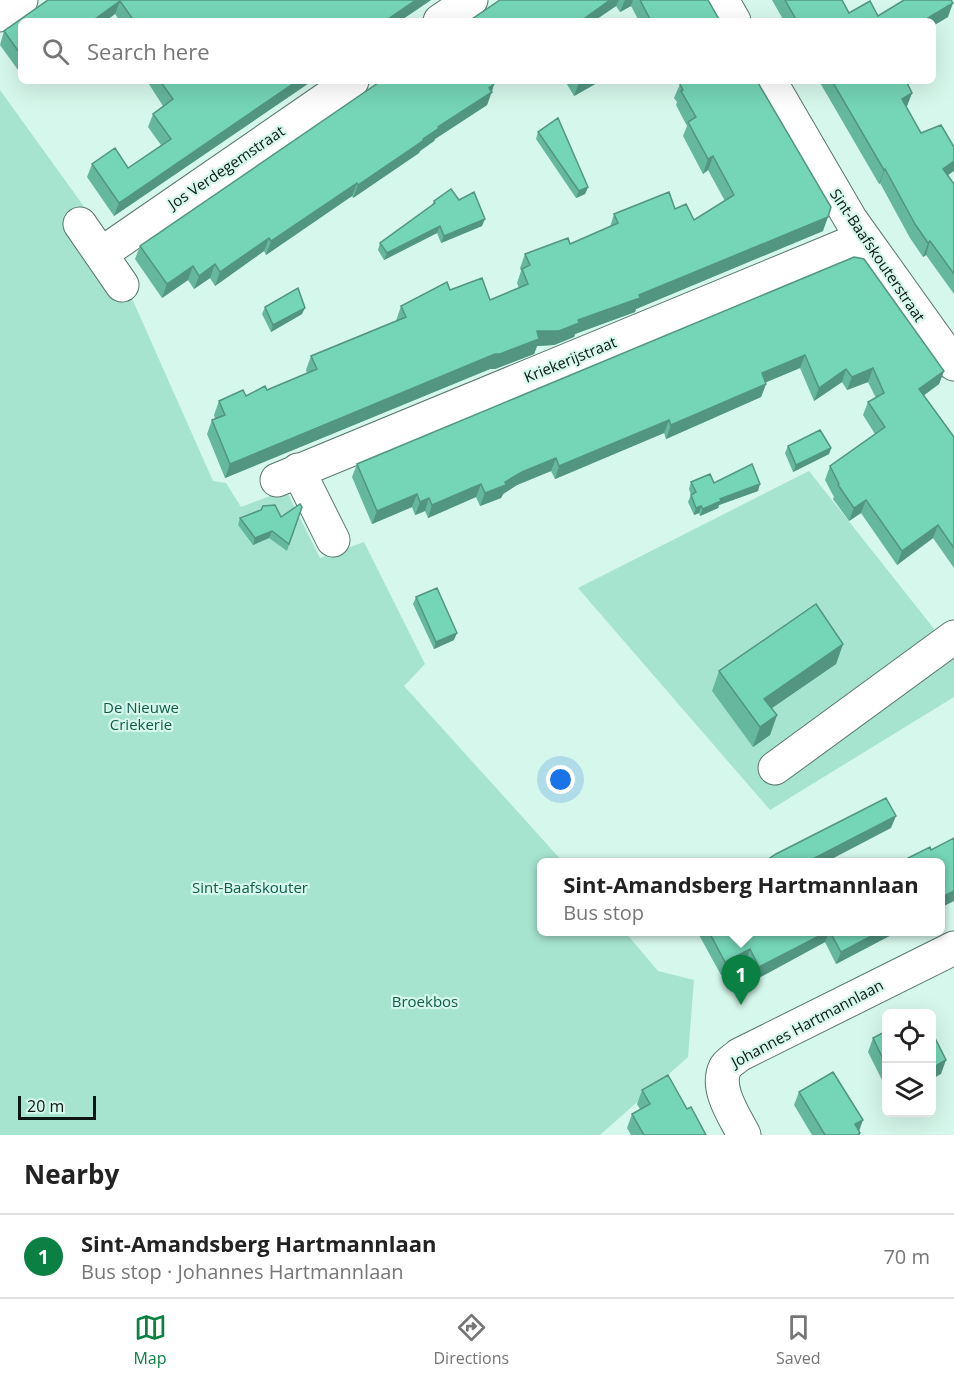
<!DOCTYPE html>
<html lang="en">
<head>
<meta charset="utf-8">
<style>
	body { margin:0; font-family:"Open Sans",sans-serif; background:#f2f2f2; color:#222 }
	.controls { position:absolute; right:18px; bottom:18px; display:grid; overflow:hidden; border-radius:9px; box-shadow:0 6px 24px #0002 }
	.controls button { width:54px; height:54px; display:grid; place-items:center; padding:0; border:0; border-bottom:2px solid #e0e0e0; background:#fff; color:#222; font:30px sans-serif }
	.scale { position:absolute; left:18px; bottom:15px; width:78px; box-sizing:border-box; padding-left:6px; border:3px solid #0c1713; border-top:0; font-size:16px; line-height:21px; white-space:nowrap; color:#0c1713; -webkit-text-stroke:4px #d6f7eb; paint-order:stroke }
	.you { position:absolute; left:561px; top:780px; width:21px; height:21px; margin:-15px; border:4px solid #fff; border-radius:50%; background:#1a73e8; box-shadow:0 0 0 9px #1a73e833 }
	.badge { display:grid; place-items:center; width:39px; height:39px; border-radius:50%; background:#0b8043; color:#fff; font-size:20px; font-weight:700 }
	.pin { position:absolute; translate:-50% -50px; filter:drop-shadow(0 2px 3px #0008) }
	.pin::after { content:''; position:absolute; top:32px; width:21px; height:18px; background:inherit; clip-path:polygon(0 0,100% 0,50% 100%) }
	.popup { position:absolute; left:537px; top:858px; width:408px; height:78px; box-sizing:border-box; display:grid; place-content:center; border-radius:9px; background:#fff; filter:drop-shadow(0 2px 4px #0005); font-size:20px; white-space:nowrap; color:#767676 }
	.popup b { font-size:22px; color:#222 }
	.popup::after { content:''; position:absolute; left:50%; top:100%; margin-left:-12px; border:12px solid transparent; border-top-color:#fff }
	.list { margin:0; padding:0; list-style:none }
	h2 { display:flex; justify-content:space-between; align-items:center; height:78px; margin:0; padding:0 24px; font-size:26px }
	h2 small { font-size:20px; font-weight:400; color:#767676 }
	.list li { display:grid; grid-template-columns:39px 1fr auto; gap:18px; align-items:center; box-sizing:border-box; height:84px; padding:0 24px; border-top:2px solid #e0e0e0 }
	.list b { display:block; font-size:22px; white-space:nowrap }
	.list p { margin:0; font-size:20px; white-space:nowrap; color:#767676 }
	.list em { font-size:20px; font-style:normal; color:#767676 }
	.icon { flex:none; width:33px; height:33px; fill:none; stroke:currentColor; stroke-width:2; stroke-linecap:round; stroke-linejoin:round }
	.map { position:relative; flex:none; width:954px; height:1135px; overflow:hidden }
	.search { position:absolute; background:#fff; box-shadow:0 6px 24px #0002; left:18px; right:18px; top:18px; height:66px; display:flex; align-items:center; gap:15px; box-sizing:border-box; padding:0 21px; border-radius:9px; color:#767676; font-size:22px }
	.sheet { height:162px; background:#fff }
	nav { display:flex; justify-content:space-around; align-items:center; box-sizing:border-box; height:84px; border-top:2px solid #e0e0e0; background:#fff; font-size:16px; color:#767676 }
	nav a { display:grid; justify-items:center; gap:3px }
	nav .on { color:#0b8043 }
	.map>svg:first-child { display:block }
	.green { fill:#a6e4cf }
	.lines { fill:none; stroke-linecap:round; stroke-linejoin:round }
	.minor-casing { stroke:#59766c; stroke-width:35 }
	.minor { stroke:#fff; stroke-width:33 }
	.wall { fill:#65b79d }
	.shaded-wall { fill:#529580 }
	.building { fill:#75d5b7; stroke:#529580; stroke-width:1.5 }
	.labels { text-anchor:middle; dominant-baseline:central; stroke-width:4.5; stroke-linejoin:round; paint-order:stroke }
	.street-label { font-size:15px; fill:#0c1713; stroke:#d6f7eb }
	.park-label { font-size:15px; fill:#0e5d4a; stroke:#d6f7eb }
</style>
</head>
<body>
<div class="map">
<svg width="954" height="1135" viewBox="0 0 954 1135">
	<rect width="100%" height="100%" fill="#d6f7eb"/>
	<path class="green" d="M0 90 85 208 64 222 118 301 130 294 213 481 226 483 241 507 286 490 320 558 364 542 425 664 404 686 563 862H542V932H625L658 971 694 980 688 1057 600 1135H0Z
		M809 471 954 654V697L770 810 578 588Z"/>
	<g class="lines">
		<g class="minor-casing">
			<path id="minor" d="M722 0 734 21
				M0 15 21 0
				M440 21 471 0
				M770 81 851 220 954 364
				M80 224 122 285
				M101 254 352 81
				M298 470 333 540
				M277 480 863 238
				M775 768 954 637
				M744 1135C735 1117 715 1089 725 1068 727 1063 735 1059 739 1055L954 948"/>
		</g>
		<use href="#minor" class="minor"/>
	</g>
	<path class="wall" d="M48 0H431L400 21H120L115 14 21 21V68L18 70 0 45 4 31Z
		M500 0H708L720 21H639L631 6 620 12 616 6 594 21H469Z
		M772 0H842L849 13 878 16 948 17 933 21H784Z
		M147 81H312L114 216 87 177 92 164 128 168 161 145 148 127 153 114 163 106Z
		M381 81H495L493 82 494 84 492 92 487 105 435 139 434 141 420 151 419 153 353 198 352 196 266 255 264 251 215 286 210 278 194 289 188 280 162 298 135 259 140 246Z
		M565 81H598L597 83 574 96Z
		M819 81H906L912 93 907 106 906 107 921 133 954 184V294L926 255 923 257 910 238 880 183 879 184Z
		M680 84 823 231 636 309 635 312 575 334 574 337 554 345 537 346 534 354 495 369H490L225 478 207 434 212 420 215 419 214 415 219 401 246 396 267 390 307 373 306 370 311 356 396 321 401 306 450 290 490 300 519 288 517 283 521 271 520 268 525 254 570 244 610 227 614 214 675 209 694 220 725 201 708 170 703 174 683 136 687 126 676 105 677 102 674 98Z
		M538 132 588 187 585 194 576 198 536 139Z
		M459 200 482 226 441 243 437 233 384 260 378 250 380 243 432 205 434 201Z
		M854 257 944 371 939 384 924 395 954 437V568L933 538 897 565 861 513 849 521 833 499 834 497 825 480 830 466 875 434 863 415 868 402 876 398 868 382 847 390 842 382 814 401 800 368 766 382V384L761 397 666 439 664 433 555 479 551 471 517 485 503 494 501 498 480 506 476 497 428 518 425 511 415 515 412 507 372 524 352 477 357 464Z
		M265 307 302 314 271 332 262 314Z
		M788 446 831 448 829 454 793 472 785 453Z
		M691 482 714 483 758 491 719 505 718 508 700 516 699 513 694 515 688 502 691 495 689 489Z
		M302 507 287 551 269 538 253 545 238 525 240 518 281 517Z
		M416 597 454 640 434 649 413 604Z
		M843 644 836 664 771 708 777 715 770 735 753 747 712 691 719 671Z
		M700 932H897L836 964 825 942 755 980 746 962 721 975 699 935Z
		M886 1031V1088L868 1052 873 1038Z
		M642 1090 687 1109 706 1135H631L627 1128 632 1114 640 1109 637 1104Z
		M799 1092 859 1131 860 1133V1135H812L794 1105Z"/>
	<path class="shaded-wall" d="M416 0H431L400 21H385Z
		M610 0H619L616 6 594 21H583L585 18Z
		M625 0H633L631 6 620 12Z
		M120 1 115 14 106 21H92Z
		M953 3 948 17 933 26V21H923Z
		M297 81H312L114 216 119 203Z
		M582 81H598L597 83 574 96 579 83Z
		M494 84 487 105 435 139 434 141 420 151 419 153 353 198 358 185 423 139Z
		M912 93 907 106 897 112 902 99Z
		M713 156 708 170 703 174 708 159Z
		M954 161V171L938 182 943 169Z
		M885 169 880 183 879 184 884 170Z
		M357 183 352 196 266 255 271 241Z
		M588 187 585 194 576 198 579 191Z
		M828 217 823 231 636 309 635 312 575 334 574 337 554 345 537 346 534 354 495 369H490L225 478 230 464 537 331 578 320Z
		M485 219 482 226 441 243 444 236Z
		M440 226 437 233 384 260 387 253Z
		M269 238 264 251 215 286 220 272Z
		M930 241 926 255 923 257 928 243Z
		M215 264 210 278 194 289 199 276Z
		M193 266 188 280 162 298 167 284Z
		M305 308 302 314 271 332 273 325Z
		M805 355 800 368 757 386 762 373Z
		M873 368 868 382 847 390 852 377Z
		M846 369 842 382 814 401 819 388Z
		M944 371 939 384 915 402 919 389Z
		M766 384 761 397 666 439 671 425Z
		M669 420 664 433 555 479 559 466Z
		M831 448 829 454 793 472 796 465Z
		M556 458 551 471 517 485 503 494 501 498 480 506 485 493 522 472Z
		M481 484 476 497 428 518 432 505Z
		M760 484 758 491 719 505 718 508 700 516 703 509 720 499Z
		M417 494 412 507 372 524 377 511Z
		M429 498 425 511 415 515 420 502Z
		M866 500 861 513 849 521 854 508Z
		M701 506 699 513 694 515 696 508Z
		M938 525 933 538 897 565 902 551Z
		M272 531 269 538 253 545 255 538Z
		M457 633 454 640 434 649 436 642Z
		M843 644 836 664 756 719 764 699Z
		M777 715 770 735 753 747 760 727Z
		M896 816 891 828 826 862H807Z
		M954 891V901L940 908V898Z
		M827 932H829L825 942 755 980 759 967Z
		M879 932H897L836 964 841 952Z
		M750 949 746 962 721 975 725 962Z
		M946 1060 941 1074 932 1079V1068Z
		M863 1120 858 1134 855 1124Z"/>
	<path class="building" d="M48 0H416L385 21H134L120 1 92 21H21V55L4 31Z
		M500 0H610L585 18 586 21H469Z
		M640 0H708L720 21H651Z
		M785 0H842L849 13 870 1 878 16 904 0H951L953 3 923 21H797Z
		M160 81H297L119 203 92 164 115 148 128 168 171 139 153 114 173 99Z
		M381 81H493L494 84 489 88 492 92 438 127 439 128 423 139 424 140 358 185 357 183 271 241 269 238 220 272 215 264 199 276 193 266 167 284 140 246Z
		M685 81H757L831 207 828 217 639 295 640 298 578 320 579 323 559 331H537L539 339 500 354H495L230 464 212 420 225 415 219 401 243 390 246 396 265 386 267 390 317 369 311 356 406 317 401 306 447 282 450 290 482 278 490 300 528 284 522 269 530 265 525 254 568 238 570 244 618 223 614 214 669 192 675 209 686 204 694 220 734 195 713 156 708 159 688 122 696 117 681 91 683 90 680 84Z
		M832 81H906L912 93 902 99 921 133 941 125 954 147V161L943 169 954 184V274L930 241 928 243 915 224 885 169 884 170Z
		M558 118 588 187 579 191 538 132Z
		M451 189 459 200 474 192 485 219 444 236 440 226 387 253 380 243 435 203 434 201Z
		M854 257 864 259 944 371 919 389 954 437V548L938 525 902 551 866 500 854 508 838 485 839 484 830 466 885 427 868 402 884 393 873 368 852 377 846 369 819 388 805 355 762 373 766 384 671 425 669 420 559 466 556 458 522 472 505 482 506 485 485 493 481 484 432 505 429 498 420 502 417 494 377 511 357 464Z
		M298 288 305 308 273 325 265 307Z
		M820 430 831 448 796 465 788 446Z
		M752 464 760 484 720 499 721 501 703 509 701 506 696 508 691 495 696 492 691 482 710 474 714 483Z
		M300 504 302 507 289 544 272 531 255 538 240 518 261 510 263 506 275 505 281 517Z
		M437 588 457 633 436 642 416 597Z
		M816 604 843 644 764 699 777 715 760 727 719 671Z
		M886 798 896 816 807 862H764L776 854Z
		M954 838V891L940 898V862H904H905L904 860 930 847 931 850Z
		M709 932H827L759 967 750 949 725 962Z
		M830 932H879L841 952Z
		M886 1031V1065L873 1038Z
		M932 1032 946 1060 932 1068Z
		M833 1072 863 1120 855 1124 860 1133 857 1135H825L799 1092Z
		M668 1075 687 1109 691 1107 706 1135H644L632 1114 650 1104 642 1090Z"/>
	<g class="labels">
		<g class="street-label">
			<text transform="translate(226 167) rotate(-34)">Jos Verdegemstraat</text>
			<text transform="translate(878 255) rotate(56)">Sint-Baafskouterstraat</text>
			<text transform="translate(570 359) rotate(-22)">Kriekerijstraat</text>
			<text transform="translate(807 1023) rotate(-28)">Johannes Hartmannlaan</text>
		</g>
		<g class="park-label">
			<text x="141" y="707">De Nieuwe<tspan x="141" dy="17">Criekerie</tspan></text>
			<text x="250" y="887">Sint-Baafskouter</text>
			<text x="425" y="1001">Broekbos</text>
		</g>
	</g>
</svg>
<div class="controls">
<button><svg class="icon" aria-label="locate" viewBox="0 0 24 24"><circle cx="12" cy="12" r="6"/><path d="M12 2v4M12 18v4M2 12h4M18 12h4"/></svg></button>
<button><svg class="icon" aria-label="layers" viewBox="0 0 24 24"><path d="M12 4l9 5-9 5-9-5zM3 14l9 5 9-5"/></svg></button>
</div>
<div class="scale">20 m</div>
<div class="you"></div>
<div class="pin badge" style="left:741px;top:1005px">1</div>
<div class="popup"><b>Sint-Amandsberg Hartmannlaan</b>Bus stop</div>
<div class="search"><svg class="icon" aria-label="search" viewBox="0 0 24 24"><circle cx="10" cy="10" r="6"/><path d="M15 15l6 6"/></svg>Search here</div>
</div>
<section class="sheet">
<h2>Nearby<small></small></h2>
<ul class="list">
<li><span class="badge">1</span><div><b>Sint-Amandsberg Hartmannlaan</b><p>Bus stop · Johannes Hartmannlaan</p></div><em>70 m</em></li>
</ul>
</section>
<nav>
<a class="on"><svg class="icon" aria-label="map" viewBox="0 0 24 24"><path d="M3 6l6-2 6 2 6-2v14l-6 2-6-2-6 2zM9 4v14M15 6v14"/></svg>Map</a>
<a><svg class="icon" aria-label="directions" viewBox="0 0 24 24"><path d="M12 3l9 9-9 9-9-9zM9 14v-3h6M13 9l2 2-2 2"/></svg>Directions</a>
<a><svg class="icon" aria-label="saved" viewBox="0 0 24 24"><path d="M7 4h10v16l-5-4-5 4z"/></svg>Saved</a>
</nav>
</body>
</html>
